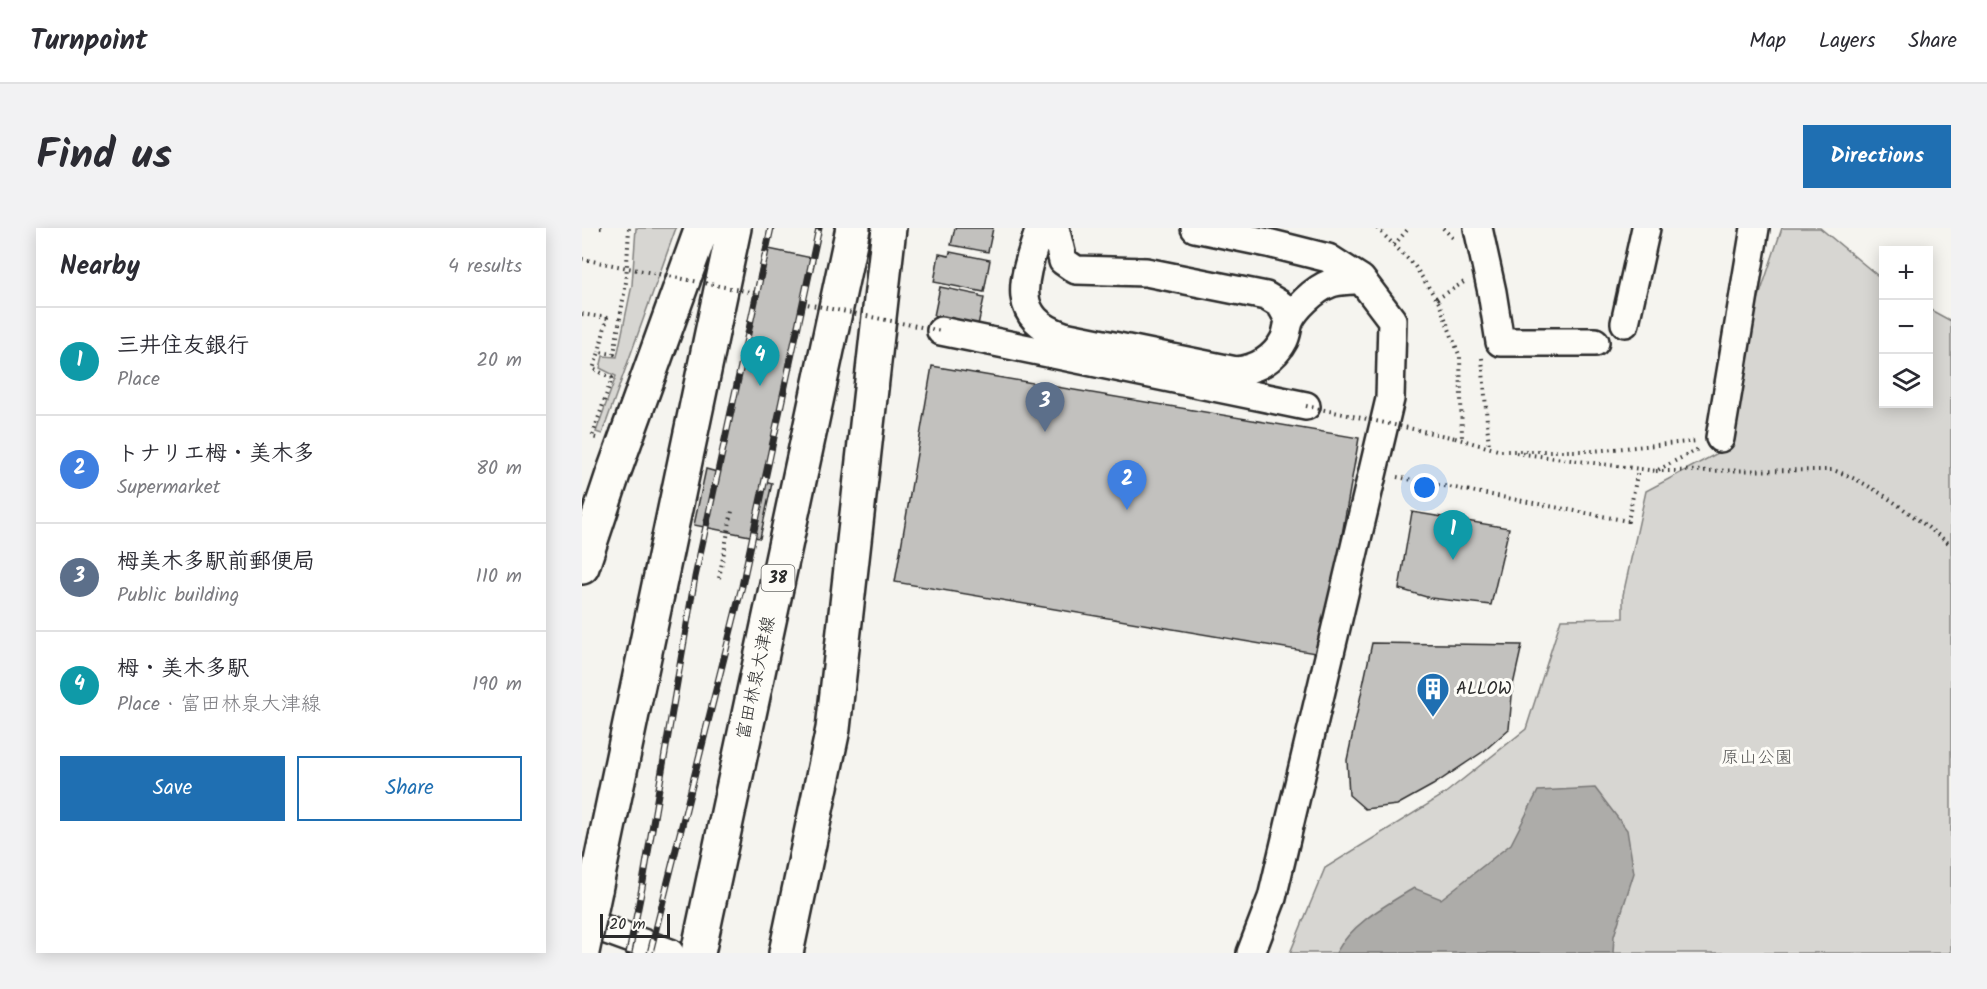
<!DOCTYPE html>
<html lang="en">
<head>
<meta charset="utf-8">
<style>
	body { margin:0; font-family:Kalam,"Klee One",sans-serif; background:#f2f2f3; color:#2b2b33 }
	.controls { position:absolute; right:18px; top:18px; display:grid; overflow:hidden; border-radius:0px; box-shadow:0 3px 15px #0003 }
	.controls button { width:54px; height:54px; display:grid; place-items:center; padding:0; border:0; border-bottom:2px solid #e1e1e2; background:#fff; color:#2b2b33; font:30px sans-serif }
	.scale { position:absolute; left:18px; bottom:15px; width:70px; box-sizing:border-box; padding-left:6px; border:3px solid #2b2b2b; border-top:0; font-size:16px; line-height:21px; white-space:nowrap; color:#2b2b2b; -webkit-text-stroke:4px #fdfcf7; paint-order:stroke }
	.you { position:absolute; left:843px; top:260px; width:21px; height:21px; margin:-15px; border:4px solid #fff; border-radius:50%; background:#1a73e8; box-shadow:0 0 0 9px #1a73e833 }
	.badge { display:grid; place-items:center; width:39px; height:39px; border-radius:50%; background:#1f6fb2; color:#fff; font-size:20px; font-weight:700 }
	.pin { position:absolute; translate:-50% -50px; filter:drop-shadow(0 2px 3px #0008) }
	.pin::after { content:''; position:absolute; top:32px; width:21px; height:18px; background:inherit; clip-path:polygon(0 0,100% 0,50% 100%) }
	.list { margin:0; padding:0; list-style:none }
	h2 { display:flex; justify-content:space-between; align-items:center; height:78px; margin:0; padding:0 24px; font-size:26px }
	h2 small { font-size:20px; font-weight:400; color:#7c7c81 }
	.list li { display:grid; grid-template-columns:39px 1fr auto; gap:18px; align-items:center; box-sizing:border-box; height:108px; padding:0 24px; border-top:2px solid #e1e1e2 }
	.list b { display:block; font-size:22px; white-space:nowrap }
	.list p { margin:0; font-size:20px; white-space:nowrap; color:#7c7c81 }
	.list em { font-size:20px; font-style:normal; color:#7c7c81 }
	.actions { display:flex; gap:12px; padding:18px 24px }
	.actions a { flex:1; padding:14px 0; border:2px solid #1f6fb2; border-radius:0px; text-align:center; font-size:21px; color:#1f6fb2 }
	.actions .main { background:#1f6fb2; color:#fff }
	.icon { flex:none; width:33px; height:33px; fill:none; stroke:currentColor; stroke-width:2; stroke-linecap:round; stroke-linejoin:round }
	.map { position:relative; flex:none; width:1369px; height:725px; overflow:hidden; border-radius:0px }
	header { display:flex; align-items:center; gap:36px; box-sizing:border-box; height:84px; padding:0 30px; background:#fff; border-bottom:2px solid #e1e1e2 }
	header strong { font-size:28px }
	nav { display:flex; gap:33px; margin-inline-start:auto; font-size:21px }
	.intro { display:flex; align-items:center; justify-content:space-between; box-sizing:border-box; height:144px; padding:0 36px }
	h1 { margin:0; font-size:42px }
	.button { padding:15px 27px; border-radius:0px; background:#1f6fb2; color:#fff; font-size:21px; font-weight:700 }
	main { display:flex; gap:36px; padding:0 36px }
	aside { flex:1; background:#fff; border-radius:0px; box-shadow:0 3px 15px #0003 }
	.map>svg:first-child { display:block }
	.green { fill:#d7d6d2; stroke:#81807e; stroke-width:1.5 }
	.water { fill:#adaca9; stroke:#797877; stroke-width:1.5 }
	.building { fill:#c2c1be; stroke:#2b2b2b; stroke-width:1.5 }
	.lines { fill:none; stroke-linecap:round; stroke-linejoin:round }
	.minor-casing { stroke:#2b2b2b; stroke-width:32 }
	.major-casing { stroke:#2b2b2b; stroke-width:38 }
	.path { stroke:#2b2b2b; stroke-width:4; stroke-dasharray:1.5 4.5; stroke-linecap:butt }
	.minor { stroke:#fdfcf7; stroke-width:27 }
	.major { stroke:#fdfcf7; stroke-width:33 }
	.rail-casing { stroke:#2b2b2b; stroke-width:7 }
	.rail { stroke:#fdfcf7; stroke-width:4.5; stroke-dasharray:14; stroke-linecap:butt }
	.major-bridge-casing { stroke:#2b2b2b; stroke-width:38; stroke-linecap:butt }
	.path-bridge { stroke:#2b2b2b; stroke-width:4; stroke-dasharray:1.5 4.5; stroke-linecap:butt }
	.major-bridge { stroke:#fdfcf7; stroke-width:33 }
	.labels { text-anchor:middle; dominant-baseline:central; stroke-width:6; stroke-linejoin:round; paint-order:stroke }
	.shield { fill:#fdfcf7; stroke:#6a6a68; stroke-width:1.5 }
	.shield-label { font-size:16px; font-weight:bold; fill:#2b2b2b }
	.street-label { font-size:18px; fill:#2b2b2b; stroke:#fdfcf7 }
	.poi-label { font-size:18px; fill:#2b2b2b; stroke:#fdfcf7; text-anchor:start }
	.park-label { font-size:18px; fill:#565655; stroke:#fdfcf7 }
</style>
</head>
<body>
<header>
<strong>Turnpoint</strong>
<nav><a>Map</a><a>Layers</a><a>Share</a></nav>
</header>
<div class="intro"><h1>Find us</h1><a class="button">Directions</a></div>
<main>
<aside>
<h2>Nearby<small>4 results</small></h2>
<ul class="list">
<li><span class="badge" style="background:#0f9aa8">1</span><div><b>三井住友銀行</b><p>Place</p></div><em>20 m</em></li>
<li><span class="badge" style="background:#3f7fe0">2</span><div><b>トナリエ栂・美木多</b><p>Supermarket</p></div><em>80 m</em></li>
<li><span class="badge" style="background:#5c6f8a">3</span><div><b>栂美木多駅前郵便局</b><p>Public building</p></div><em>110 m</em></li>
<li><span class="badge" style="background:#0f9aa8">4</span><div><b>栂・美木多駅</b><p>Place · 富田林泉大津線</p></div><em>190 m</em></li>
</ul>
<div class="actions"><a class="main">Save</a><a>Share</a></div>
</aside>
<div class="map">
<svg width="1369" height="725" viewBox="0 0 1369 725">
	<rect width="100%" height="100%" fill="#f5f4ef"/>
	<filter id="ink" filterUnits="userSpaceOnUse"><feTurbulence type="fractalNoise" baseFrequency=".0167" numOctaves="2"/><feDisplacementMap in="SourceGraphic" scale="12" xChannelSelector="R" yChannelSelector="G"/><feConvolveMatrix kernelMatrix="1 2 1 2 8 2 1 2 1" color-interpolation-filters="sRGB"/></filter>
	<g filter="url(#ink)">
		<path class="green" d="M54 0H94L20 206 14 204 34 148 18 140 21 128 35 129 50 57Z
			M1200 0H1238L1301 52 1302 176H1346L1347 81 1369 93V725H708L743 640 861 567 944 501 979 391 1041 390V367L1064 263 1151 217 1166 102Z"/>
		<path class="water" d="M1013 560 1045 602 1052 645 1032 708 1031 725H754C770 695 804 677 832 660L859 671 929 616 956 563Z"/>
		<path class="building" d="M373 0H411L406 24 369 17Z
			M182 20 230 30 183 253 190 255 178 310 112 297 124 241 135 244Z
			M368 24 408 32 402 64 352 54 357 26 367 28Z
			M358 59 397 67V69L402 70 396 97 352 88Z
			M350 138 777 210 739 426 313 354Z
			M830 284 927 300 909 377 848 370 817 361Z
			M790 415 940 417 931 457 927 501 902 523 851 557 815 577 783 581 767 567 765 532Z"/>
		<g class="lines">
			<g class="minor-casing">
				<path id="minor" d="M458 0C444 45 423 88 482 108L654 143C675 141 692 131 702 112 705 106 705 100 707 94 712 81 733 61 747 56 756 52 769 53 779 51
					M473 0 481 33 494 42 564 44 684 68 699 77 707 92
					M613 0 686 15 746 30 779 51 810 92 808 171 690 670 669 725
					M896 0 910 64 918 114H1013
					M1043 95 1064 0
					M359 103 724 178
					M1138 210 1173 0
					M0 693 88 725"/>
			</g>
			<g class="major-casing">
				<path id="major" d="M0 339 31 246 120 0
					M13 662 152 0
					M116 725 271 0
					M204 725 251 501 307 0"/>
			</g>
			<path class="path" d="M18 0H21
				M795 0 832 37 857 75 878 129 880 210
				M861 0 873 12
				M812 17 827 0
				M855 71 882 54
				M0 86 25 90 17 124
				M900 130 907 219
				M14 210 10 209 30 150 11 141 17 124 32 126 44 54 47 0
				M873 210 919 223H1011L1116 213
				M934 225 1074 243 1118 220
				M1074 243 1251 242C1295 257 1332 289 1369 317
				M815 249 1046 293 1056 242
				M137 350 150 283"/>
			<use href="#minor" class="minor"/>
			<use href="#major" class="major"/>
			<g class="rail-casing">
				<path id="rail" d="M47 725 60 660 113 349 189 0
					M68 725 160 358 237 0"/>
			</g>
			<use href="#rail" class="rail"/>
			<g class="major-bridge-casing">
				<path id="major-bridge" d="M0 724 13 662"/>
			</g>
			<path class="path-bridge" d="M0 31 173 65
				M220 75 359 103
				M724 178 873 210"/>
			<use href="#major-bridge" class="major-bridge"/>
		</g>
	</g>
	<defs>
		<g id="building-pin" transform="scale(1.725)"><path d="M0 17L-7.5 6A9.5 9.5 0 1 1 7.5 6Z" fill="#1f6fb2" stroke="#fdfcf7"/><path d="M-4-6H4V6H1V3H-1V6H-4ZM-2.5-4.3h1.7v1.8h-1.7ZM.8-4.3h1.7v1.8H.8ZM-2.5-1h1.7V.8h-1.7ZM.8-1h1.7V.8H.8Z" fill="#fff"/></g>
	</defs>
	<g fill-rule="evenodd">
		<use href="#building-pin" x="851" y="461"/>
	</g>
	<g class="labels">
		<rect class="shield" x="179.5" y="337" width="33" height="26" rx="4.5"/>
		<g class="shield-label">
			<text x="196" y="350">38</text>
		</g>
		<g class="street-label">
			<text transform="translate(175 450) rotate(-78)">富田林泉大津線</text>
		</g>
		<g class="poi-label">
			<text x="874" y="461">ALLOW</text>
		</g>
		<g class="park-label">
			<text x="1175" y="530">原山公園</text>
		</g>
	</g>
</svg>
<div class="controls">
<button>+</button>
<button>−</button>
<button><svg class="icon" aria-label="layers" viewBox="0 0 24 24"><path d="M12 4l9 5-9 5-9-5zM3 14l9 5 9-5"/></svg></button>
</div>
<div class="scale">20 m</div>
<div class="you"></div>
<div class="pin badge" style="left:871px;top:332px;background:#0f9aa8">1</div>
<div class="pin badge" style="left:545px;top:282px;background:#3f7fe0">2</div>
<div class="pin badge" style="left:463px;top:204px;background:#5c6f8a">3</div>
<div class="pin badge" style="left:178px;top:158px;background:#0f9aa8">4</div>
</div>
</main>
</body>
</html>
